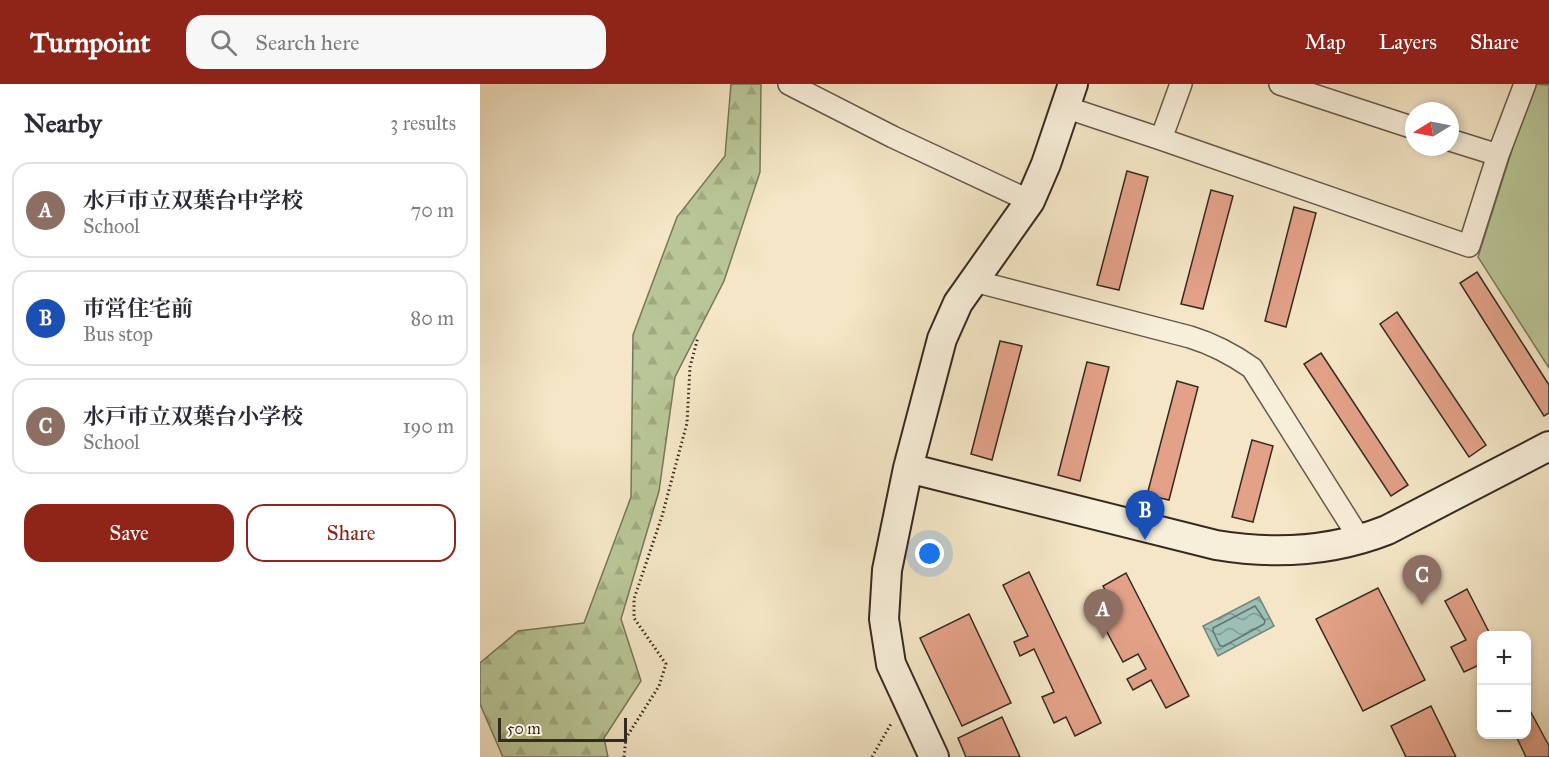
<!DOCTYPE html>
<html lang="en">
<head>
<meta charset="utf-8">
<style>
	body { margin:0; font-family:"IM FELL Great Primer","Noto Serif JP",serif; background:#f7f7f7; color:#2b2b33 }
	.controls { position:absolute; right:18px; bottom:18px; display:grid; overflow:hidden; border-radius:12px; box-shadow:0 3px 9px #0003 }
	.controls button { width:54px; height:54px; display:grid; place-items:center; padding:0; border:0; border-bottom:2px solid #e1e1e2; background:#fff; color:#2b2b33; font:30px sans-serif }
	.compass { position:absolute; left:925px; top:18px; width:54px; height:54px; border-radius:50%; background:#fff; box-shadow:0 3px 9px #0003; rotate:260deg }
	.scale { position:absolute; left:18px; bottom:15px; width:129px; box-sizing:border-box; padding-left:6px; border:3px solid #352a22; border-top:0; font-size:16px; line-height:21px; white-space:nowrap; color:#352a22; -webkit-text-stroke:4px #f8efda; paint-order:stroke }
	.you { position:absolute; left:450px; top:470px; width:21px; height:21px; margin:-15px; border:4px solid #fff; border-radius:50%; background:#1a73e8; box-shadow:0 0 0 9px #1a73e833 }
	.badge { display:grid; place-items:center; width:39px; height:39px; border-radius:50%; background:#8f2418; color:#fff; font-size:20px; font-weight:700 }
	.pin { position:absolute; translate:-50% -50px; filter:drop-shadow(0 2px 3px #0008) }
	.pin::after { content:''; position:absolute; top:32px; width:21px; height:18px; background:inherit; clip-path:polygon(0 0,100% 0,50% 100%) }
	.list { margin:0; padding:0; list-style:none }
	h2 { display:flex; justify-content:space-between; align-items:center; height:78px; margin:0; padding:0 24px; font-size:26px }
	h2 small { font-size:20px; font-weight:400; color:#7c7c81 }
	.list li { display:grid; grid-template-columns:39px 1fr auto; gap:18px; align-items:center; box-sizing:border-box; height:96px; margin:0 12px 12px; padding:0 12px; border:2px solid #e1e1e2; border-radius:18px }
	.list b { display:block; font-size:22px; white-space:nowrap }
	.list p { margin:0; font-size:20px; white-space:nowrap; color:#7c7c81 }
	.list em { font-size:20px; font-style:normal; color:#7c7c81 }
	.actions { display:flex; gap:12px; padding:18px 24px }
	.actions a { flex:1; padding:14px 0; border:2px solid #8f2418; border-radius:18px; text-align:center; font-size:21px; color:#8f2418 }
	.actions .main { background:#8f2418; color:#fff }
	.icon { flex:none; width:33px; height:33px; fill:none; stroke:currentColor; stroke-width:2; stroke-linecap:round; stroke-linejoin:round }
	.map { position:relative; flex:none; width:1069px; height:673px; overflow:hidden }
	header { display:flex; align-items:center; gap:36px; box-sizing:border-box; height:84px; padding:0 30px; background:#8f2418; color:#fff }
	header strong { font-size:28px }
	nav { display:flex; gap:33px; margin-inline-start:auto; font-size:21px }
	.search { width:420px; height:54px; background:#f7f7f7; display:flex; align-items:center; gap:15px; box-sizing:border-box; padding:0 21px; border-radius:18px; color:#7c7c81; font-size:22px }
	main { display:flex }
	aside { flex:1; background:#fff }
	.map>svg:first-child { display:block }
	.forest { fill:url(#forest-firs); stroke:#77785c; stroke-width:1.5 }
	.green { fill:#b9c697; stroke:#77785c; stroke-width:1.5 }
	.water { fill:url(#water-waves); stroke:#73837c; stroke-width:1.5 }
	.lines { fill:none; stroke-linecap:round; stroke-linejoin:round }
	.shore { stroke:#68746d; stroke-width:1.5 }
	.building { fill:#e3a188; stroke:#352a22; stroke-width:1.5 }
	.street-casing { stroke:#65594b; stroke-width:24 }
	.secondary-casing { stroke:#352a22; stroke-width:32 }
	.path { stroke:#352a22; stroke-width:3; stroke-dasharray:1.5 3; stroke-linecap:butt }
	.street { stroke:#f8efda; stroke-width:21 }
	.secondary { stroke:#f8efda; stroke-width:28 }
</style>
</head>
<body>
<header>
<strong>Turnpoint</strong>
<div class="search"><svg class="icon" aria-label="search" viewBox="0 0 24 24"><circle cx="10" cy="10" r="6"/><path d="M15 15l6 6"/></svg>Search here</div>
<nav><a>Map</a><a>Layers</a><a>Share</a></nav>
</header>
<main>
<aside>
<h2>Nearby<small>3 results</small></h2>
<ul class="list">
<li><span class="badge" style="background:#8d6e63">A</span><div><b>水戸市立双葉台中学校</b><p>School</p></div><em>70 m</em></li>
<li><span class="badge" style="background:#1a4fb4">B</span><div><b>市営住宅前</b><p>Bus stop</p></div><em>80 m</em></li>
<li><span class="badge" style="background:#8d6e63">C</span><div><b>水戸市立双葉台小学校</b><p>School</p></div><em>190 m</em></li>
</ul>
<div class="actions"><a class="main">Save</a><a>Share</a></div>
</aside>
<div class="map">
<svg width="1069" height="673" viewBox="0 0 1069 673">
	<defs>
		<pattern id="forest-firs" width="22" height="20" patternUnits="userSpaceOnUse" patternTransform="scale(1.5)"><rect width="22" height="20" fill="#b9c697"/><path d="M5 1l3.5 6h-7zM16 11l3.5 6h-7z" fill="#a0aa82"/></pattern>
		<pattern id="water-waves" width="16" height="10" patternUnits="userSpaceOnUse" patternTransform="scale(1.5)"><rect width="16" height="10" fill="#9cbfb8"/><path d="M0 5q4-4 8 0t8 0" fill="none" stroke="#809b95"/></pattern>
	</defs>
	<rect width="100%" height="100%" fill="#f4e6c6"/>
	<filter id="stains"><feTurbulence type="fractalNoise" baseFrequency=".00333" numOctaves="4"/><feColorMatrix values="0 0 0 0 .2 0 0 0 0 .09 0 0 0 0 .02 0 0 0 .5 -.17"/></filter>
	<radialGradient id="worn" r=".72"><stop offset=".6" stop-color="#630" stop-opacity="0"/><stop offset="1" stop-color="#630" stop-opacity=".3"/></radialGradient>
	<path class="forest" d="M251 0H281L280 88 244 197 195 293 179 407 141 535 161 597 124 654 128 673H23L0 620V579L38 547 104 539 151 413 153 251 197 133 245 72Z"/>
	<path class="green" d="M1053 0 1069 1V284L998 173Z"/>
	<path class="water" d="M779 513 794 542 738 572 723 542Z"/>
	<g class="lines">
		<path class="shore" d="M775 522 785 537 784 540 744 562H740L733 547V544Z"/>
	</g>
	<path class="building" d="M647 87 668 93 639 206 617 201Z
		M731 106 753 112 723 225 701 220Z
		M814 123 836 129 806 243 785 237Z
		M997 188 1069 301V329L1064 332 980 199Z
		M917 228 1006 361 989 373 900 240Z
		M520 257 542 262 512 376 491 370Z
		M841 269 928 401 911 412 824 280Z
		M607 278 629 283 600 397 578 391Z
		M697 297 718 303 689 416 667 411Z
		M772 356 793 362 773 438 752 433Z
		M549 488 621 639 595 652 586 633 574 639 562 613 574 608 554 565 540 572 534 558 548 552 523 501Z
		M646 489 709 612 686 624 671 596 653 606 647 595 666 585 658 570 643 578 620 535 636 527 623 502Z
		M898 504 945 596 883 627 836 535Z
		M987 505 1011 552H1002V586L999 581 984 588 971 563 986 556 965 517Z
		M489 530 531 619 482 642 440 554Z
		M1046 619 1069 662V673H1046L1035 650H1046Z
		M951 622 976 673H926L911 642Z
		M522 633 540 673H486L478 654Z"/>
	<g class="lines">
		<g class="street-casing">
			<path id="street" d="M309 0 413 53 550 117
				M800 0 934 44
				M585 23 681 55 989 162 1018 71 1045 0
				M681 55 701 0
				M970 56 1018 71
				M494 197 710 253C733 260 752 270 772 284L881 457"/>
		</g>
		<g class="secondary-casing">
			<path id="secondary" d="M428 384 736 461C795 471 851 468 907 446L1069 362
				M454 673 411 580 404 535 407 486 428 384 462 255 478 219 550 117 566 80 593 0"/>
		</g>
		<path class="path" d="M144 673 146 654 179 602 186 580 154 534V515L182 432 207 339 210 283 218 253
			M392 673 412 638"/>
		<use href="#street" class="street"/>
		<use href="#secondary" class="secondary"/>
	</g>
	<rect width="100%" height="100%" filter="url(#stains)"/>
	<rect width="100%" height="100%" fill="url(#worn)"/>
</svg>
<div class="controls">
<button>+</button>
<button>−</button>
</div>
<svg class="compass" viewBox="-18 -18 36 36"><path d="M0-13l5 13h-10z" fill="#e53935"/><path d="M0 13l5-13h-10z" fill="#7c7c81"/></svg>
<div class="scale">50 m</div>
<div class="you"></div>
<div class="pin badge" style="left:623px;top:555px;background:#8d6e63">A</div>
<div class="pin badge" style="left:665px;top:456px;background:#1a4fb4">B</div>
<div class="pin badge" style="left:942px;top:521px;background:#8d6e63">C</div>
</div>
</main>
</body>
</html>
